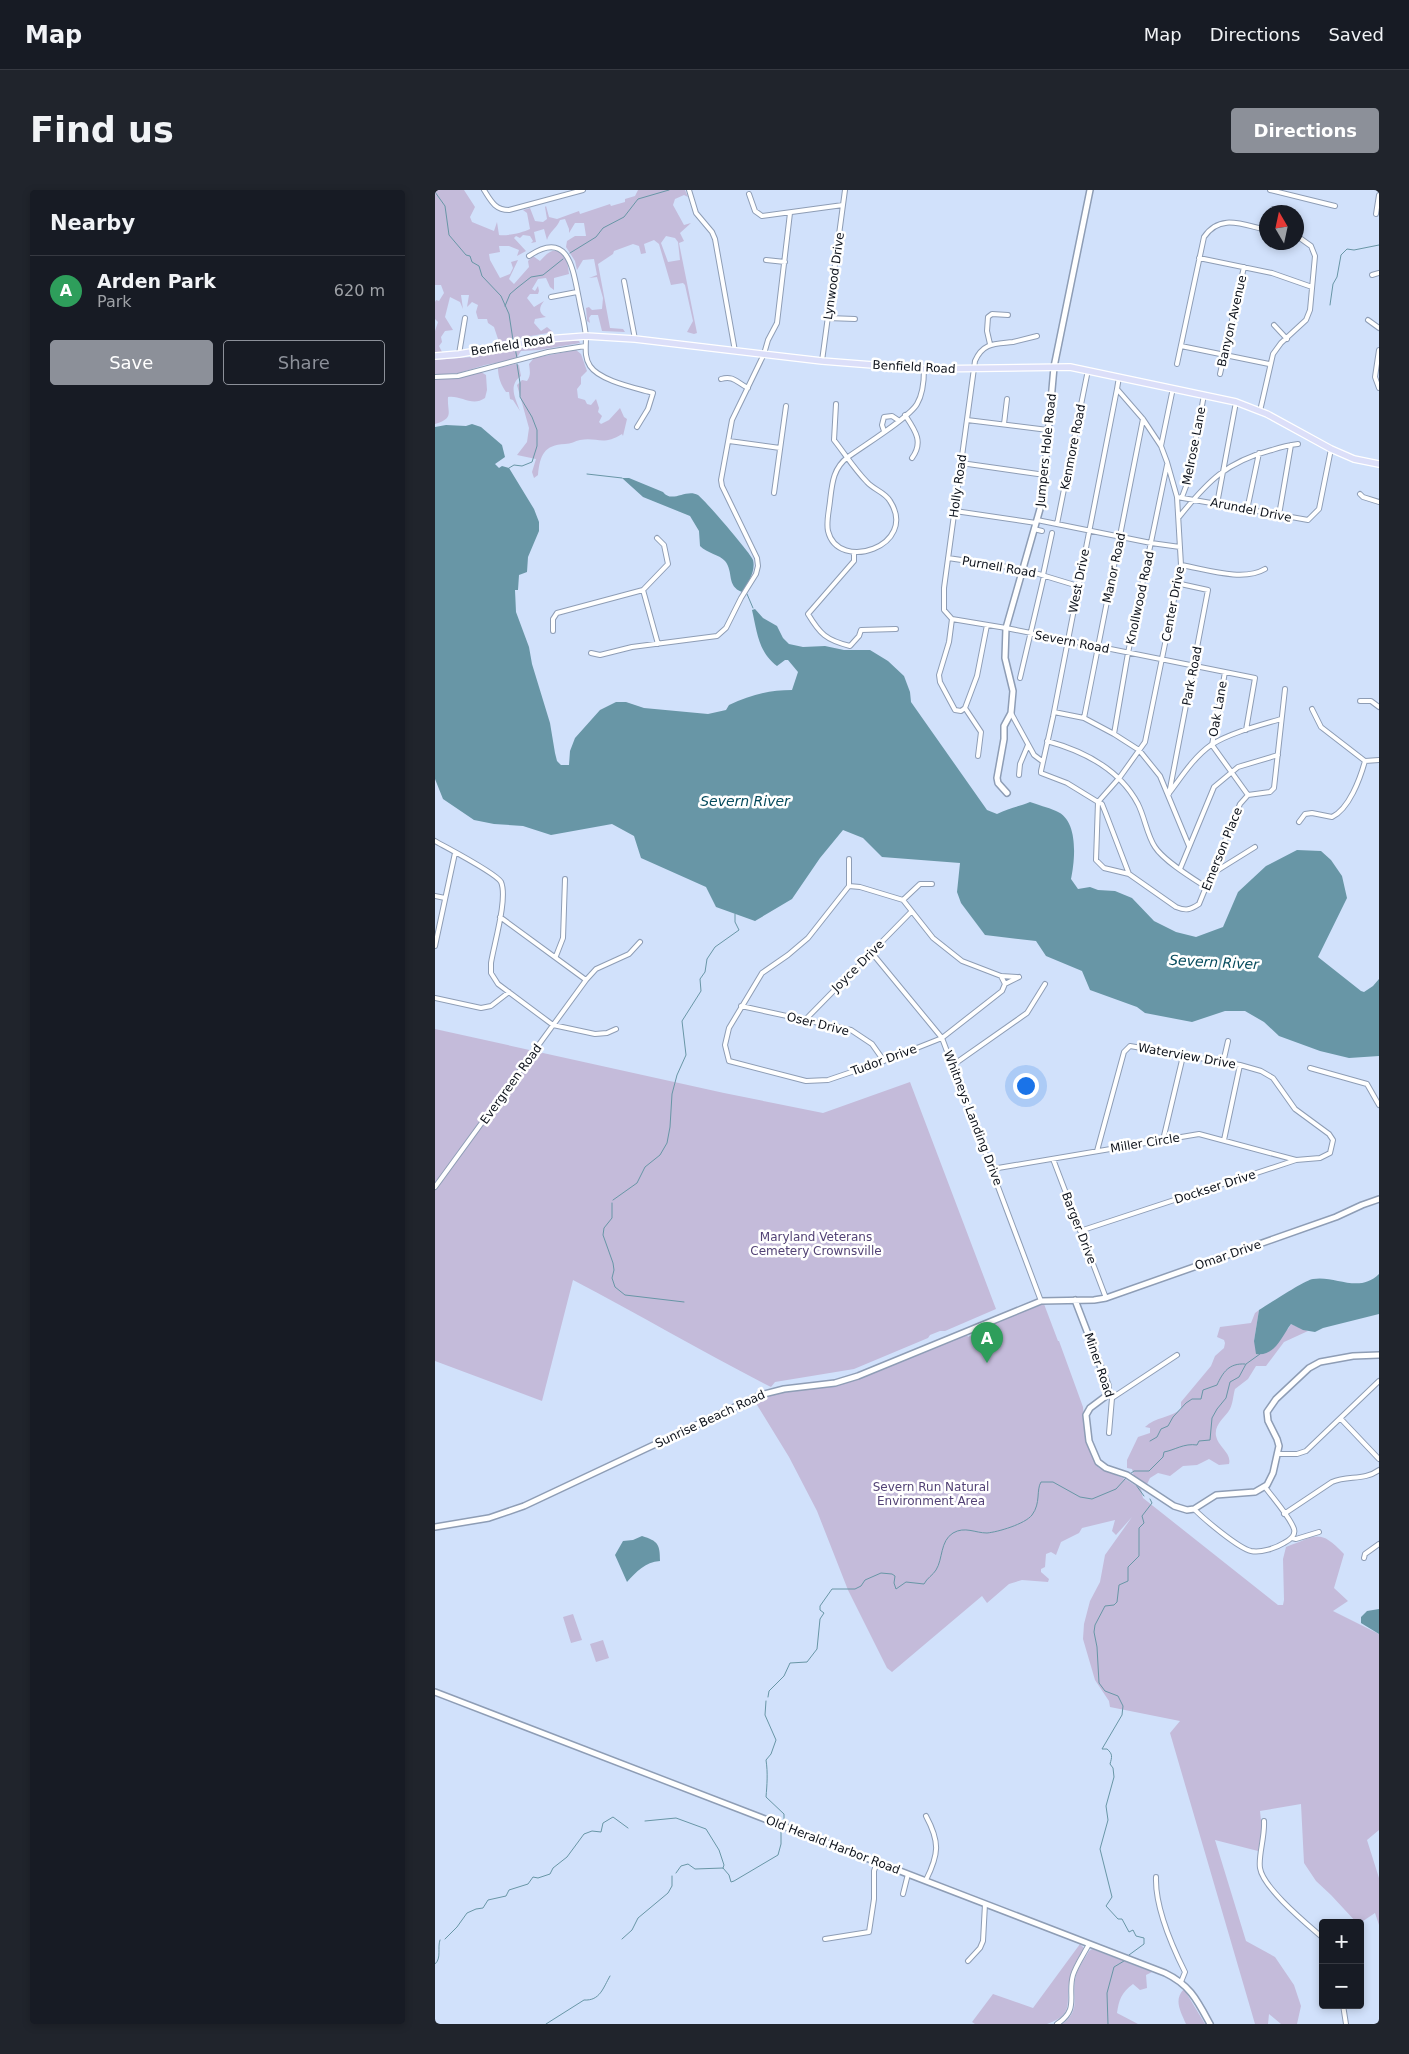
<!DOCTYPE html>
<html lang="en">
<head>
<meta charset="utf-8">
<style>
	body { margin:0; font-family:"DejaVu Sans",sans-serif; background:#20242c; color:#f1f3f6 }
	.controls { position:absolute; right:15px; bottom:15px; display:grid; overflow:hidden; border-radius:5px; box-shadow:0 2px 8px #0003 }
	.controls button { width:45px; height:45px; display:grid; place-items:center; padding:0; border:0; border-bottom:1px solid #363941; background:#171b24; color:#f1f3f6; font:25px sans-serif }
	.compass { position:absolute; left:824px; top:15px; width:45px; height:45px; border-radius:50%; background:#171b24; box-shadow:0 2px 8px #0003; rotate:351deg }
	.you { position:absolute; left:590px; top:895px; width:18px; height:18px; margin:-12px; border:4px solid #fff; border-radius:50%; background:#1a73e8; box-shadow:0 0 0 8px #1a73e833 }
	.badge { display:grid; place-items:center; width:32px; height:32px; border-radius:50%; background:#8c9099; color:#fff; font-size:16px; font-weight:700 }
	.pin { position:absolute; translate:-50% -41px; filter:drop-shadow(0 1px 2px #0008) }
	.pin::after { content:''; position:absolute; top:26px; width:18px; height:15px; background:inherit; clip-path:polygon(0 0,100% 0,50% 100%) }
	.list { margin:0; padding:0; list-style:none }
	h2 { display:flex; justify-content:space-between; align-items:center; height:65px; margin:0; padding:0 20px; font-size:21px }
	h2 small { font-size:16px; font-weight:400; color:#9ea1a6 }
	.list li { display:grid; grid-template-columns:32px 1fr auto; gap:15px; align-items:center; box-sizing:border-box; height:70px; padding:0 20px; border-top:1px solid #363941 }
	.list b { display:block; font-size:19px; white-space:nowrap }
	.list p { margin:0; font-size:16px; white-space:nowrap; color:#9ea1a6 }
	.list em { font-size:16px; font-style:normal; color:#9ea1a6 }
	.actions { display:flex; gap:10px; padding:15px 20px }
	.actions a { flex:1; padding:11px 0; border:1px solid #8c9099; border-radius:5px; text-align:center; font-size:18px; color:#8c9099 }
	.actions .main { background:#8c9099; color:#fff }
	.map { position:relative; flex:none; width:944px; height:1834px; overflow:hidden; border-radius:5px }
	header { display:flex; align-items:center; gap:30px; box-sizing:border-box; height:70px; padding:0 25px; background:#171b24; border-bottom:1px solid #363941 }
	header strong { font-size:24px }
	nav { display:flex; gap:28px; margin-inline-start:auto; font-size:18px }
	.intro { display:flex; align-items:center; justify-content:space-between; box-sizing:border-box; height:120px; padding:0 30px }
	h1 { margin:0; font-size:35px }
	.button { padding:12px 22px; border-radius:5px; background:#8c9099; color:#fff; font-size:18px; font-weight:700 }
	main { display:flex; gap:30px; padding:0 30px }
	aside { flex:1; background:#171b24; border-radius:5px; box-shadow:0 2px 8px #0003 }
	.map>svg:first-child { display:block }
	.green { fill:#c4bbda; fill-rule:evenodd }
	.water { fill:#6896a6 }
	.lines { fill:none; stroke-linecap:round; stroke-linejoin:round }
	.stream { stroke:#6896a6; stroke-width:1 }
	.street-casing { stroke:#8e9db5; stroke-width:6 }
	.secondary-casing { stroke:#8e9db5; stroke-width:8 }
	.primary-casing { stroke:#fff; stroke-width:8 }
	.street { stroke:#fff; stroke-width:4 }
	.secondary { stroke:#fff; stroke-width:5 }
	.primary { stroke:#dcdff9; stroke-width:5.5 }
	.labels { text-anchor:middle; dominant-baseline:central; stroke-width:5; stroke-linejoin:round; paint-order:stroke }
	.street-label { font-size:12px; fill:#0e131c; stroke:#fff }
	.park-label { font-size:12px; fill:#524275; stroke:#fff }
	.water-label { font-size:14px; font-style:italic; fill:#064b5d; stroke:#fff }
</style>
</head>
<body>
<header>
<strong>Map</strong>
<nav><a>Map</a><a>Directions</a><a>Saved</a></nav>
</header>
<div class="intro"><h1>Find us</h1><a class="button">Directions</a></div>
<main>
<aside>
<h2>Nearby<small></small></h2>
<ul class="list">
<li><span class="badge" style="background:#2e9e5b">A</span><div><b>Arden Park</b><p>Park</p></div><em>620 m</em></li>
</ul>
<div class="actions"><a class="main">Save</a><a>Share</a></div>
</aside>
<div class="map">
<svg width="944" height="1834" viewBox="0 0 944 1834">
	<rect width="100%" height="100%" fill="#d1e1fb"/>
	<path class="green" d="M0 0H29L40 17 35 27 37 32 59 41 62 32 64 45C72 46 87 43 95 39L92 23 88 20 95 18 100 31 108 32 112 29 110 17 111 16 114 27 122 29 144 21 145 24 175 14 176 16 190 12V9L200 6 203 0H250L253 7 249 5 240 9 238 15 249 35 256 33 245 43 249 51 244 53 262 143 259 144 252 142 258 131 250 95 248 93 236 95 224 54 219 50 209 54 211 63 206 64 204 56 198 54 179 61 178 64 163 74 175 138 188 139 190 142 167 141 163 125H156L154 128 155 133 152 131 151 118 154 117 157 120 167 119 168 108 162 87 154 88 162 85 159 69 148 70 142 80 140 71 131 57 132 51 140 46H151L149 33H140L134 43V39L130 29 125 30C122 38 114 42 112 50L109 39 99 42 101 52 96 53 98 51 95 46 88 45 85 48 81 46 79 48 91 61 82 66 84 60 74 56H64L65 62 54 64 55 70 65 88 75 84 78 78 76 72 83 70 74 89 79 94 94 77 93 71 98 66 105 71C108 68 111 64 115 62 130 55 133 74 134 84L119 88V100L115 97 111 88 103 89 97 99 100 101 103 96 104 101 103 104H95L92 108 99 117 109 111C104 117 103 123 111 127L100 129 99 133 106 141 112 137 118 142 64 152 59 137 53 133 52 129H43L41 122 43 115 37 112 32 117 34 105H26L28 119 25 112 15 107 10 127 18 140 10 141 6 147 7 152 4 156 7 162 0 163V141L3 132 0 129V112L1 110 4 111 9 103 6 95H0ZM231 46 240 48 243 52 245 70 233 72 226 53Z
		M133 150 144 151 145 153 104 160 86 161 81 169 50 175 24 183 0 185V170L36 167Z
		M141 160 146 164 152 181 146 187V194L142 199 143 208 150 210 152 214 156 215 161 209 164 218 163 222 167 226 164 232 166 234 174 230 185 218 189 227 192 229 188 246 187 244C168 256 163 247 145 250 140 251 136 254 130 254 109 255 105 265 103 285L99 288 97 282 101 269 82 265 92 252 94 238 82 195 87 190 92 191C96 186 95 181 94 174L99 168Z
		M80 174 84 175 86 186C73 195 80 208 85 221L78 210 75 209 74 202H71C66 195 63 187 63 178Z
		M46 182 51 185 52 200 50 208C37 217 26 205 13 207 12 223 20 228 0 234V189H16Z
		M0 839 289 903 388 923 475 892 561 1119 510 1141H505L495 1145 493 1148 419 1179 340 1192 336 1197C269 1163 205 1125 138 1090L107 1211 0 1171Z
		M609 1114 623 1151H624L648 1217 651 1250 657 1267 664 1278 690 1289 706 1299 708 1308 843 1415H848L849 1410 848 1369 851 1357C882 1346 884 1338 909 1364L899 1398 913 1411 898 1421 944 1444V1640L932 1650 944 1688V1735L940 1723 925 1733H922L896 1705 881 1691 869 1673 866 1614 825 1621 827 1640 823 1661 780 1650 811 1751 840 1767 859 1795 866 1816 862 1834H846L834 1824 833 1834H820L735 1543 745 1531 675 1517 674 1511 660 1490 648 1449 649 1434 655 1411 665 1392 670 1365 697 1327 681 1345 677 1341 680 1330 647 1338 644 1343 626 1352 621 1365 616 1362 611 1364 610 1377 606 1379V1382L614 1389 613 1392 587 1390 574 1394 552 1413 547 1406 457 1482 452 1478 413 1400 382 1321 354 1267 319 1210 338 1203 394 1195 531 1143 533 1147 549 1138V1136Z
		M824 1120 819 1151 853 1139 856 1134 873 1141 849 1152 831 1176H821L813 1189 800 1199C798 1206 798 1213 795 1219 790 1228 779 1234 781 1246 783 1257 797 1263 794 1274L784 1275 774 1269 762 1275 748 1276 735 1286 723 1283 715 1288 712 1294 699 1287 697 1279 692 1278V1270L703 1247 715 1243V1238L710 1237C720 1227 735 1228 746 1219V1212L776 1176 780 1166 789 1158 790 1153 789 1150 782 1147 785 1137 816 1133 820 1123Z
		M138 1424 147 1450 136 1453 128 1427Z
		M168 1450 174 1468 161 1472 155 1454Z
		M645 1754 649 1758C644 1767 637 1777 635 1787 629 1810 642 1824 612 1834H540L537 1832 558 1804 598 1818Z
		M657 1759 717 1782 711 1785 712 1798 705 1800 698 1794C686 1803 684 1810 682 1823L703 1834H627C646 1820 637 1809 640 1790 641 1780 649 1770 654 1761Z
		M749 1799 770 1834H751C746 1822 738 1810 749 1799Z"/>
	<path class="water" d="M11 235 31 236 37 234 46 237 67 255 70 267 60 274 64 278 67 276 74 278 99 319 104 332V341L93 367 92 382 84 385 83 400H80L81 422 94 457 97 474 115 533 120 563 122 571 126 575H134L135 561 140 548 165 520 181 512H191L209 518 273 524 291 520 294 515C315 505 334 500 357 500L363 482 353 470H350L342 476C323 462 322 441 317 420L320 419 328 428 342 436 348 448 354 454 368 457 390 456 409 460H435L453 471 469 486 475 502 476 512 552 620 562 624C574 618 583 617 595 612 603 615 612 617 621 621 644 630 640 670 636 689L643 699 655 697 663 700 680 701 697 708 719 731 741 742 761 747 788 737 803 702 831 676 862 660 886 661 896 670 907 686 912 708 883 767 926 801 929 802 938 796 944 789V866L914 868 885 861 844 846 829 832 810 821H790L757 832 710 823 702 817 655 800 647 781 611 766 601 751 550 745 526 713 522 702 525 673 447 667 428 648 408 640 385 668 357 709 320 731 281 717 271 697 206 668 199 646 177 634 116 645 88 636 59 634 39 630 8 609 0 589V237Z
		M187 288H194L228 302C237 314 251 298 263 305 270 310 317 365 318 370 321 381 313 393 307 402 291 396 299 382 290 371 285 365 272 363 265 356L264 341 255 326 208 307Z
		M944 1084V1124L888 1138 880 1142 868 1140 856 1134C847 1146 840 1167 821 1164L819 1151 824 1120C834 1114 870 1090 878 1089 900 1085 924 1104 944 1084Z
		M207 1346C223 1351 225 1354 225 1371 210 1372 201 1382 192 1392L180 1365 188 1351 198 1350Z
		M944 1419V1444L926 1433V1427L932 1421Z"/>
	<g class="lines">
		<path class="stream" d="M0 2 10 16 14 45 31 65 35 66 37 72 44 76 47 86 66 106 74 124 78 150
			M135 63 161 47 168 38 189 27 203 9 234 0
			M895 115 898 94 902 87 906 65 912 59 919 60 944 55
			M70 116 75 104 82 98 96 87 108 85 128 69
			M80 158 82 168
			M74 278 79 275 87 276 97 272 102 256V240L97 227 85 207V193L82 174
			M152 284 187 288
			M312 404 318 418
			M178 1010 202 993 210 977 225 965 232 953 235 937 237 904 242 885 251 865 247 831 266 801 265 789 270 782 272 769 280 757 304 740 300 732V724
			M177 1013V1028L169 1038 168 1045 178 1073 179 1080 177 1088 180 1097 190 1105 249 1112
			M715 1251 722 1247 726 1239 733 1236 738 1227 751 1213 757 1209H766L768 1200 782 1195C788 1182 794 1173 810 1174
			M695 1284 699 1281H714L728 1267 729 1262C740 1260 749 1253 762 1255L764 1251 775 1250 777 1228 782 1219 791 1208 795 1192 804 1187 811 1174 825 1164
			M701 1295 709 1306
			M333 1507 334 1501 349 1486 355 1473 372 1472 382 1459 385 1429 389 1423 385 1420V1416L397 1399H420L426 1396 430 1390 446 1383 457 1384 460 1386 459 1393 461 1399 471 1392 489 1394C492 1388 498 1385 501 1380 508 1369 505 1351 518 1343 530 1336 540 1343 552 1343 563 1342 590 1334 597 1325 606 1313 601 1300 606 1292H618L645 1307 657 1309 681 1299 691 1288
			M331 1511 330 1525 341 1550 336 1564 331 1570C333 1583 332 1595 331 1607L349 1624V1631
			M210 1631 241 1628 271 1639 284 1660 289 1675 288 1678
			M241 1683 246 1676 253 1674 260 1679 288 1678 294 1685 296 1692 299 1691 343 1665 346 1654V1642
			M10 1749 22 1737 32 1723 41 1719 48 1718 53 1710 71 1706 74 1700 93 1694 98 1687 103 1688 115 1684 118 1678 132 1667 149 1644 157 1641 166 1642 168 1633 178 1627 193 1638
			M187 1749 197 1740 203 1728 233 1703 237 1696V1686
			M694 1765 709 1754V1748L701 1746 698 1740 694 1742 687 1729H683L671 1716 677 1707 665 1659 673 1630 671 1616 679 1587 678 1578 675 1574C677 1567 678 1564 672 1559H667L687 1525 688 1516 683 1506 670 1501 664 1493 662 1457 659 1442 660 1435 670 1416 679 1415 682 1412 684 1395 693 1391V1377L704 1366V1338L709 1333 707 1326 717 1313 715 1309
			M0 1774C7 1768 2 1758 5 1750
			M111 1834 149 1810C165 1811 168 1798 175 1786
			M673 1834 672 1803 679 1777 689 1771"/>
		<g class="street-casing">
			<path id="street" d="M49 0C56 11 60 20 74 20L148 0
				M254 0 261 23 277 42 280 49 300 161
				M835 0 900 16
				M314 4 320 21 327 26 408 15
				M941 24 944 5
				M94 66C134 39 138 80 144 109 146 121 150 134 151 147 151 157 149 167 155 176 165 191 201 198 218 203L213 219 202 237
				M764 68 837 83 877 97
				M331 70 350 72
				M937 85 944 83
				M189 91 200 149
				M116 107 142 102
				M393 128 420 129
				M933 130 944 138
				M839 135 852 149
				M602 146C594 148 586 150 578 152 561 154 548 152 540 171L509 398V420L517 429 571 438 820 488 811 540
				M555 154 552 141 553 127 557 124 573 125
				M746 156 834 174
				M944 160 940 187 944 198
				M24 164 30 128
				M387 171 410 0
				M742 174 769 47C785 23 808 35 832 40
				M785 184 809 77
				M0 187 23 186 113 162 150 156
				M684 187 682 199 708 229 726 256 732 272 742 307 746 375 710 552 685 587 663 612 667 614 671 624 694 684
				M286 189C299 185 302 193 313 198
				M682 199 618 527 606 581V583L632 593 663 612 661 670 669 678 694 684 741 717C751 721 755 720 764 714L805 614 813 605 835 602 839 598 850 499
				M401 214 399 250C410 264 420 280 432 292 439 300 450 302 455 311 484 356 403 383 393 341 391 332 394 321 395 311 397 294 398 278 413 267 428 256 474 228 482 214 488 204 489 190 489 179
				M825 221 838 164 846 153 871 130 875 120 880 66 876 56 862 46
				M470 225C480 240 489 252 477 268
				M532 230 613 240
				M569 234 572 209
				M449 241 447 235 449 227 457 226 463 230
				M294 251 345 258
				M726 256 738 198
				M526 273 610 285
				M339 303 351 216
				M925 304 928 307 944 312
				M742 307 873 330 884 319 896 259
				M747 307 753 291 769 205
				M782 314 801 212
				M812 320 824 263
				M520 321 601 333
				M844 325 856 255
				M744 327C773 291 791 272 837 260 846 257 854 255 863 254
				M602 330 716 353 745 357
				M622 334 653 180
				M599 339 607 341
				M419 362V371L373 424C385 444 391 450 415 456L424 446 426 440 461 439
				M513 368 587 379 643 396
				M746 375C770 379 808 392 830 379
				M608 385 617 343
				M208 400 223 454
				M517 429 514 452 504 485 505 492 520 520 526 521 530 518 542 486 552 435
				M118 441V429L122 423 208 400 233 374 229 355 222 348
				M156 463 165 465 197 457 282 446 291 438 306 408 321 384 323 376 322 368 287 296 286 290 297 230 329 164 333 150 342 133 355 23
				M790 482 777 555 813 605
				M585 488 609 386
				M925 511H936L944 517
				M530 518 546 542 543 566
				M877 519 886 537 930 571
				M619 522 649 528 679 544 704 560 725 586 754 656
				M576 523 599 565 607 571
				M649 528 708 229
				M679 544 693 463 732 275
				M612 551C649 561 685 580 703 614 710 628 712 645 720 657 729 671 757 688 771 697
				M930 571 944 570
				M584 585 585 574 593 555
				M735 602C747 586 759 567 776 555 794 543 826 535 846 529
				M734 604 773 400 741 393
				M864 632 870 624 877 623 897 627C914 619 925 589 930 571
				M0 651C12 658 61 683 66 692 73 708 59 754 56 773V783L63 794 118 835 160 844 172 843 181 839
				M745 679 779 597 803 577 843 565
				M775 685 820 657
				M414 696V669
				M0 706 10 708
				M468 710 485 694H497
				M65 727 151 790
				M0 756 20 663
				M437 763 507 848 606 1111
				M121 766 128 748 130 689
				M566 786 582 787
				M570 794 566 786 527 771 498 748 468 710 425 697 414 696 373 748 353 765 327 783 294 838 290 855 294 871 371 891 393 890 449 871 507 848 567 801 570 794 584 787
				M0 808 46 818 56 816 74 802
				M306 816 416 840 437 854 449 871
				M370 830 476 722
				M788 873 793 851
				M518 875 592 823 610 794
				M875 878 932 894 944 915
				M728 950 748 866
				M789 950 805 875
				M618 969 671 1108
				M557 979 764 944 861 970
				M0 997 151 790 161 779 194 764 205 752
				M645 1041 861 970 885 968 895 963 898 950 894 944 860 919 838 888 826 881 805 875 695 856 689 862 662 961
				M673 1204 677 1208 674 1243
				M677 1208 742 1165
				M906 1229 944 1269
				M843 1264H862L871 1261 944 1191
				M759 1319C769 1329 803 1358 816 1361 826 1363 841 1358 849 1353 855 1350 861 1346 859 1339 855 1327 838 1308 830 1297
				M849 1324 897 1292C913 1285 929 1291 944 1280
				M857 1348 861 1349 884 1342
				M929 1368 930 1364 944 1354
				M491 1626C505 1652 504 1664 491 1690
				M829 1631C830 1647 823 1666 825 1678 828 1698 872 1734 888 1748
				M721 1687C720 1716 737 1756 750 1782L746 1792
				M468 1704 473 1684
				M390 1749 434 1742 439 1709V1681L442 1672
				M533 1771 545 1758 548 1751 550 1714
				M908 1815 911 1834
				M622 1834C645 1819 632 1806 638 1785 641 1775 649 1764 654 1754"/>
		</g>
		<g class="secondary-casing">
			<path id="secondary" d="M572 603 563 593 562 588 569 549V536L576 523 578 501 570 468 571 438 607 312 619 177 655 0
				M640 1110 673 1196 671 1206 655 1218 651 1225 654 1251 663 1272 671 1278 692 1285 739 1316 752 1320 759 1319 781 1305 820 1302 832 1295 838 1283 844 1256 842 1249 833 1231 832 1222 841 1209 874 1178 885 1172 918 1166 944 1165
				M0 1337 54 1328 89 1316 325 1205 349 1199 400 1193 423 1186 606 1111 659 1110 671 1108 901 1027 927 1015 944 1009
				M0 1502 730 1783C755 1795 762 1810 775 1834"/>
		</g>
		<g class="primary-casing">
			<path id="primary" d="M0 166 24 164 112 149 151 146 200 149 387 171 489 179 635 177 801 212 832 224 896 259 919 269 944 274"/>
		</g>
		<use href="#street" class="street"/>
		<use href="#secondary" class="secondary"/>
		<use href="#primary" class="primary"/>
	</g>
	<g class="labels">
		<g class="street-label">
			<text transform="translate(399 86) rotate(-82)">Lynwood Drive</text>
			<text transform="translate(797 131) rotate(-77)">Banyon Avenue</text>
			<text transform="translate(77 155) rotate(-9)">Benfield Road</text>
			<text transform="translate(479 177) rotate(3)">Benfield Road</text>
			<text transform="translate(759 256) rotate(-79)">Melrose Lane</text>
			<text transform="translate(638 257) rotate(-79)">Kenmore Road</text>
			<text transform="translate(611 260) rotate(-84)">Jumpers Hole Road</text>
			<text transform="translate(523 296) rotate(-82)">Holly Road</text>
			<text transform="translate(816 320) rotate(11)">Arundel Drive</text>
			<text transform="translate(564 377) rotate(10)">Purnell Road</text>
			<text transform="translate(679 378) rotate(-78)">Manor Road</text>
			<text transform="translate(644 391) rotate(-79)">West Drive</text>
			<text transform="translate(705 408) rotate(-78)">Knollwood Road</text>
			<text transform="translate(738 414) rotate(-79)">Center Drive</text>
			<text transform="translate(637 452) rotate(11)">Severn Road</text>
			<text transform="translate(757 486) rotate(-79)">Park Road</text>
			<text transform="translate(783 519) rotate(-80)">Oak Lane</text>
			<text transform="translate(787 659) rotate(-68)">Emerson Place</text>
			<text transform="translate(423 776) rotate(-45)">Joyce Drive</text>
			<text transform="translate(383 834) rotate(14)">Oser Drive</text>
			<text transform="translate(752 866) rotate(10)">Waterview Drive</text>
			<text transform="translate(449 870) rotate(-20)">Tudor Drive</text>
			<text transform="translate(76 894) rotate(-54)">Evergreen Road</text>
			<text transform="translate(538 928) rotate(69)">Whitneys Landing Drive</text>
			<text transform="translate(710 953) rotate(-9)">Miller Circle</text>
			<text transform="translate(780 997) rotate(-18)">Dockser Drive</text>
			<text transform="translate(644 1038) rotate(69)">Barger Drive</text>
			<text transform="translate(793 1065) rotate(-19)">Omar Drive</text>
			<text transform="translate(664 1175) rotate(71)">Miner Road</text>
			<text transform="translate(275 1229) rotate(-25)">Sunrise Beach Road</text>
			<text transform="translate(398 1655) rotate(21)">Old Herald Harbor Road</text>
		</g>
		<g class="park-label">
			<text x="381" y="1047">Maryland Veterans<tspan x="381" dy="14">Cemetery Crownsville</tspan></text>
			<text x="496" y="1297">Severn Run Natural<tspan x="496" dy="14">Environment Area</tspan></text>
		</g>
		<g class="water-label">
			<text x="310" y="611">Severn River</text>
			<text transform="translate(779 772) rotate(3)">Severn River</text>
		</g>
	</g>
</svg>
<div class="controls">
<button>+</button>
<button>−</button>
</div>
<svg class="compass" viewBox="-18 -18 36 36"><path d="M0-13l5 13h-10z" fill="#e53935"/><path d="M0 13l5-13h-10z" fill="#9ea1a6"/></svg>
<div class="you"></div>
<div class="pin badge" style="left:552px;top:1173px;background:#2e9e5b">A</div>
</div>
</main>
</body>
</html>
